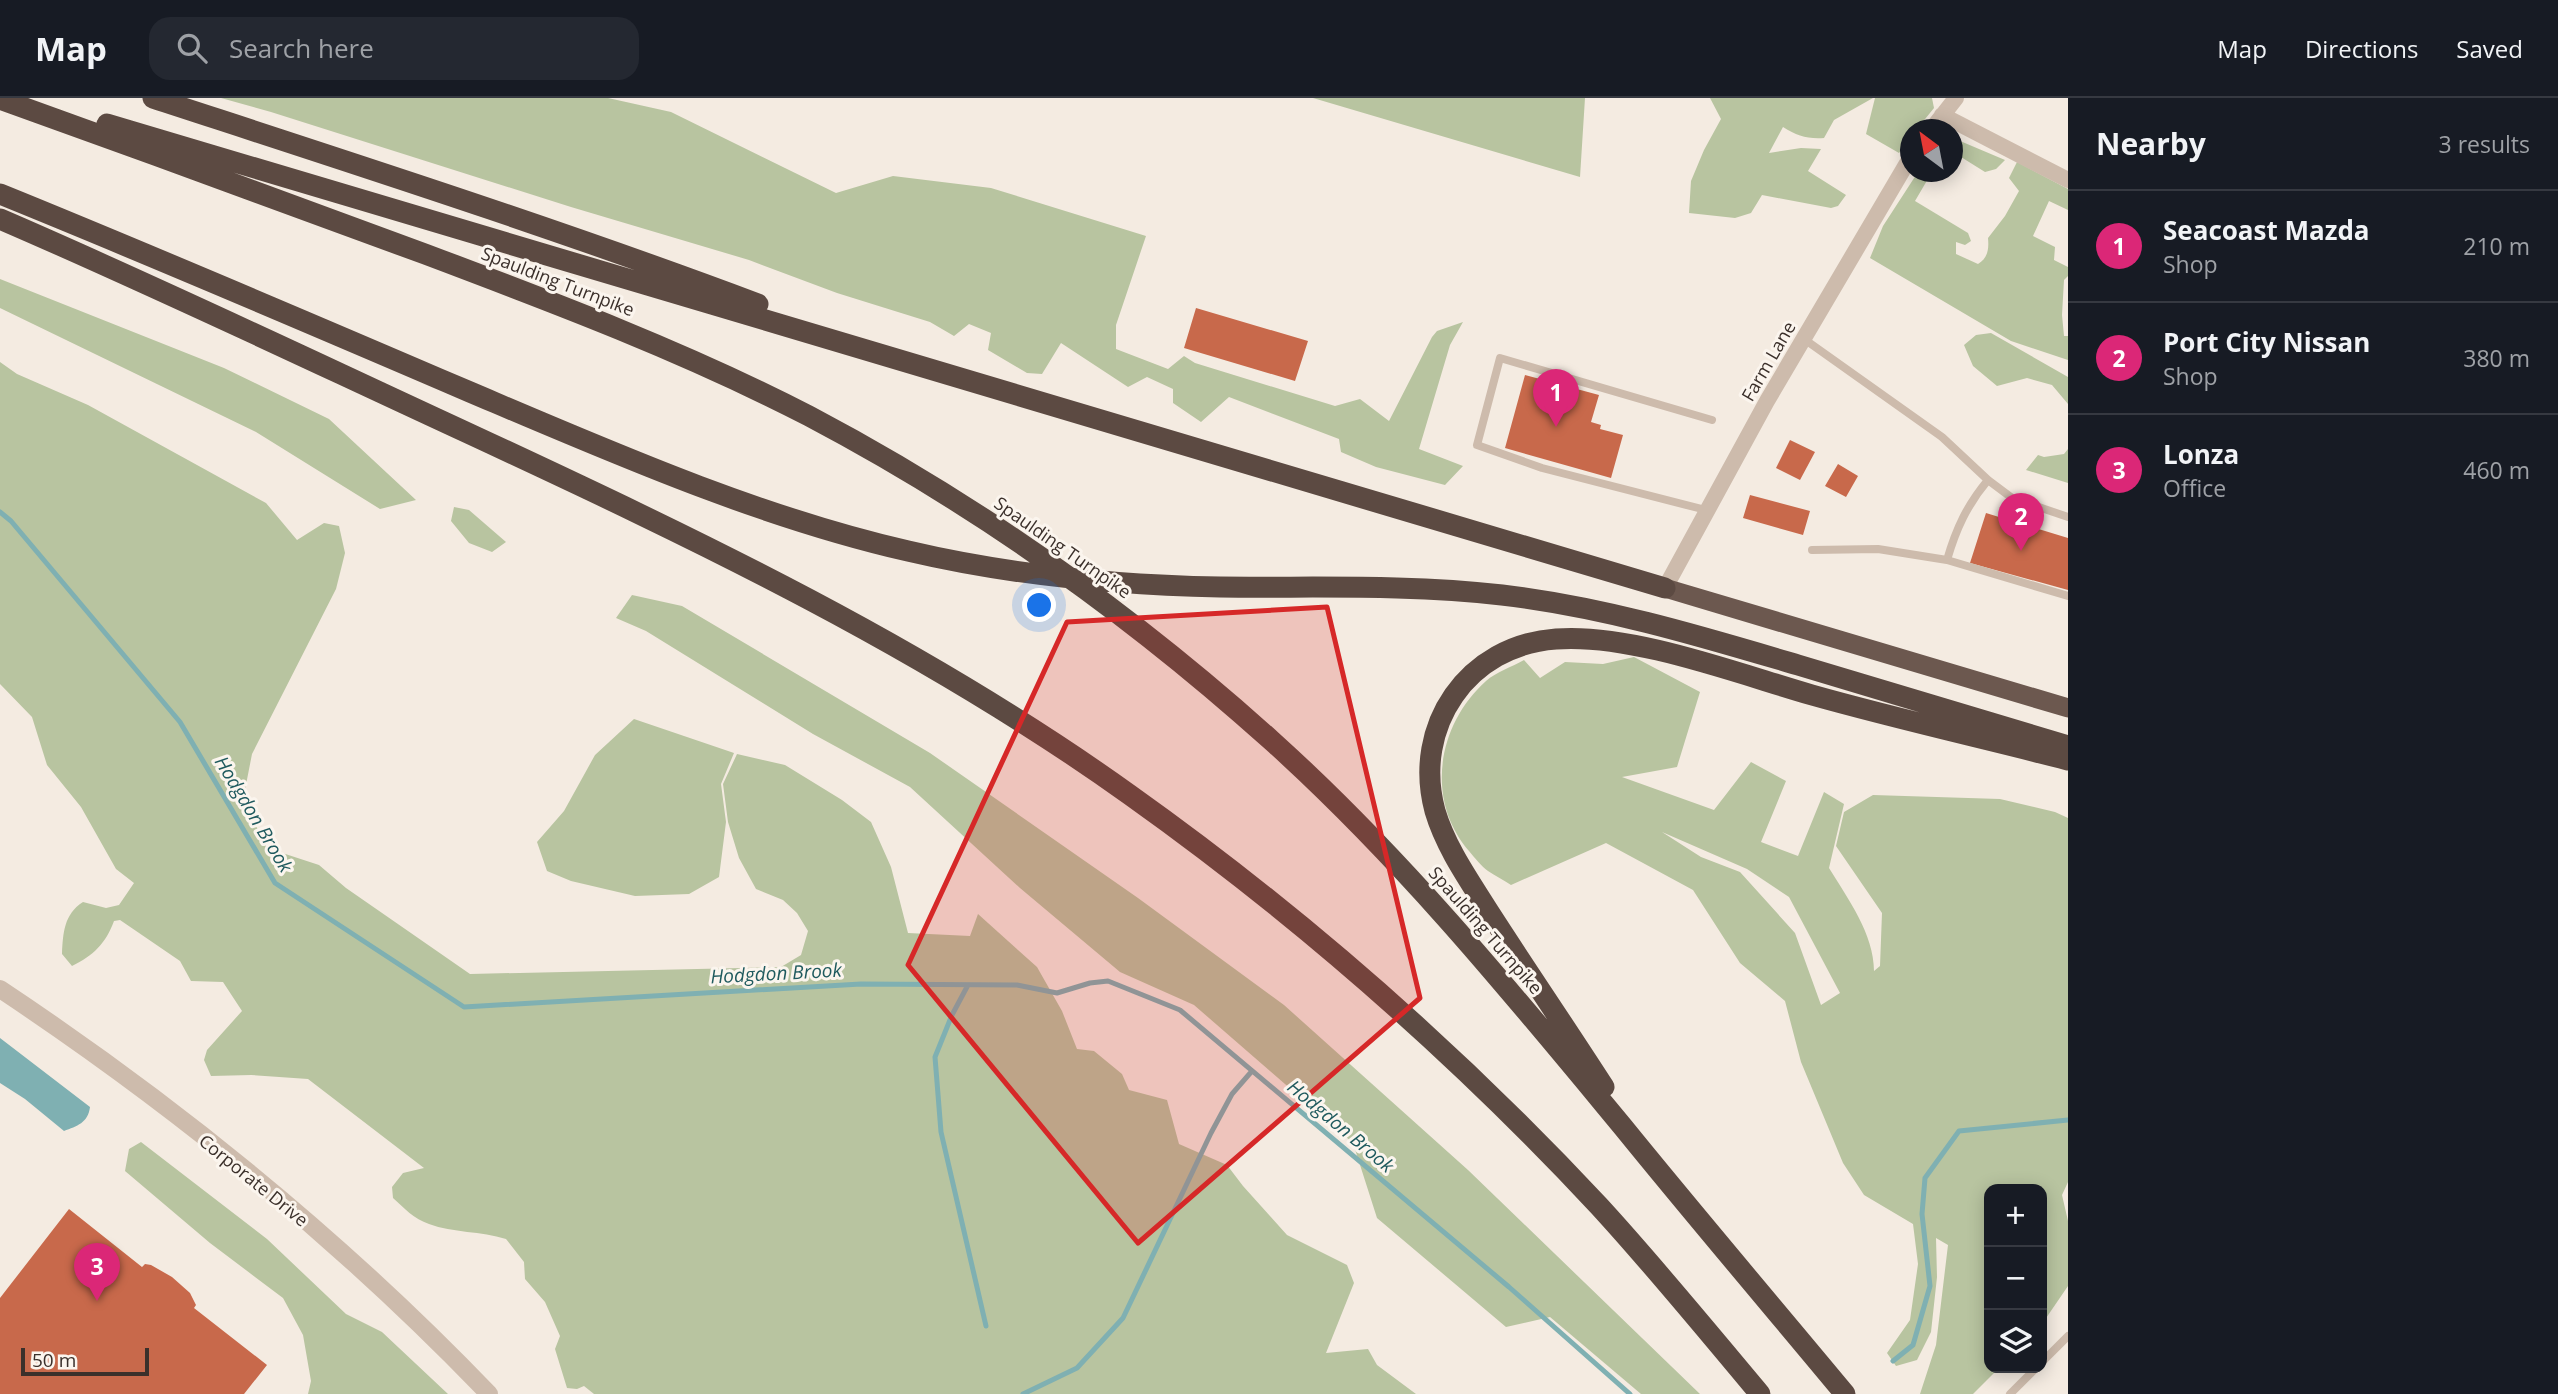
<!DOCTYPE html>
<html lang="en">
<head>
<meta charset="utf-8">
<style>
	body { margin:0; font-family:"Open Sans",sans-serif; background:#242831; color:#f1f3f6 }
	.controls { position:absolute; right:21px; bottom:21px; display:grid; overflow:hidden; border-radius:14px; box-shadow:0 4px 18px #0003 }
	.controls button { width:63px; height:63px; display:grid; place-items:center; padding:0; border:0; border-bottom:2px solid #363941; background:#171b24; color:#f1f3f6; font:35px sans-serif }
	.compass { position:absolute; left:1900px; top:21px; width:63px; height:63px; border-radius:50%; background:#171b24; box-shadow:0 4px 18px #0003; rotate:328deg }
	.scale { position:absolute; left:21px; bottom:18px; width:128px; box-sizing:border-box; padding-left:7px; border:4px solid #3b302b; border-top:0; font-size:19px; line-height:24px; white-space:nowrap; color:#3b302b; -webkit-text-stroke:5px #fbf5ee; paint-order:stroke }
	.you { position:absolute; left:1040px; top:508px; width:24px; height:24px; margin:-18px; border:5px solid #fff; border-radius:50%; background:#1a73e8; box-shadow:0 0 0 10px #1a73e833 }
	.badge { display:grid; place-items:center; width:46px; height:46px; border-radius:50%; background:#db2777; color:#fff; font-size:23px; font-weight:700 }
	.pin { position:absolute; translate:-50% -58px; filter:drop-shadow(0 2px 4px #0008) }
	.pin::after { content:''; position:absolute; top:37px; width:24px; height:21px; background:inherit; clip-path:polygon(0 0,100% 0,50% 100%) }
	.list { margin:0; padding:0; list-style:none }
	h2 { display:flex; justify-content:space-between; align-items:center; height:91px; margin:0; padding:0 28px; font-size:30px }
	h2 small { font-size:23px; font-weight:400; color:#9ea1a6 }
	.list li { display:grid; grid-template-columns:46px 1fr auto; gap:21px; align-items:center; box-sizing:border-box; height:112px; padding:0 28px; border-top:2px solid #363941 }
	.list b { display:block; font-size:26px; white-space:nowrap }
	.list p { margin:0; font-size:23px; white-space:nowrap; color:#9ea1a6 }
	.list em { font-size:23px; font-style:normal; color:#9ea1a6 }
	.icon { flex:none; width:38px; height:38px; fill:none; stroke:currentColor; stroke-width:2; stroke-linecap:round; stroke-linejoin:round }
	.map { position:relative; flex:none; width:2068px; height:1296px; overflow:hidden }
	header { display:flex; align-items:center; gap:42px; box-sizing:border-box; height:98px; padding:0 35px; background:#171b24; border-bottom:2px solid #363941 }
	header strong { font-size:33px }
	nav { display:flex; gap:38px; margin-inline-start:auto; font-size:24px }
	.search { width:490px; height:63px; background:#242831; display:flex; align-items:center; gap:18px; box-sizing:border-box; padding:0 24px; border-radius:21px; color:#9ea1a6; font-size:26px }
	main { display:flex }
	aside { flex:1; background:#171b24 }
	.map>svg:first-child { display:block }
	.green { fill:#b8c4a0; fill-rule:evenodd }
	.water { fill:#7fb0b2 }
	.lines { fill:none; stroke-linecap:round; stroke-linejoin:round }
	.stream { stroke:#7fb0b2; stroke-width:5 }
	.building { fill:#c8694b }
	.service { stroke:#cdbbac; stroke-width:8 }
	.minor { stroke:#cdbbac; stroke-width:16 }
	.tertiary { stroke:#cdbbac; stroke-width:18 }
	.trunk { stroke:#6c584f; stroke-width:19 }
	.motorway { stroke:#5c4a42; stroke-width:21 }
	.marked { fill:#d62828; fill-opacity:0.2; stroke:#d62828; stroke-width:5; stroke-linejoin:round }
	.labels { text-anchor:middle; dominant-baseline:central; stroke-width:6; stroke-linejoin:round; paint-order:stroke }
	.street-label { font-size:18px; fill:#3b302b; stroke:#fbf5ee }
	.water-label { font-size:19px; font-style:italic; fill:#1f5a5e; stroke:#fbf5ee }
</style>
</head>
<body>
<header>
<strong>Map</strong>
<div class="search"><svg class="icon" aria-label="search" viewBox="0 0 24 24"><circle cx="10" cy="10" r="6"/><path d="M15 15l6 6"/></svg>Search here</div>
<nav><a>Map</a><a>Directions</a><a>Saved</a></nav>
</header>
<main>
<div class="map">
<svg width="2068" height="1296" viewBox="0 0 2068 1296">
	<rect width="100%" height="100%" fill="#f4ebe1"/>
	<path class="green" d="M221 0H608L671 14 836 95 893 78 991 90 1146 138 1116 227V251L1168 271 1184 258 1195 265 1335 308 1360 301 1389 323 1432 239 1437 233 1463 224 1450 247 1419 351 1463 368 1445 387 1376 369 1341 354 1339 341 1229 299 1201 324 1173 305V291L1147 279 1128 289 1061 245 1042 276 1027 275 988 252 991 235 969 226 954 238 930 224 837 195 749 162 571 109 271 14Z
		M1313 0H1585L1580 79Z
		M1710 0H1873L1834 22 1824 40C1807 41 1797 38 1783 29L1769 55 1801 50 1821 51 1808 73 1846 97 1838 108 1831 110 1762 97 1751 115 1735 120 1689 115 1691 83 1704 52 1721 21Z
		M1875 0H1932L1934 10 1917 31 1910 32V40L1899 55 1866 36Z
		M1952 40H1953L2005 62 1996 71 1985 74 1953 54Z
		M2017 64 2068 91V112L2049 103 2033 138 2055 149 2054 162 2068 169V178L2064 182 2062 217 2064 238H2068V262L2011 243 1870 160 1883 128 1918 74H1932L1915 103 1968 135 1971 143 1965 147 1956 144V156L1978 166C1988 160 1989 151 1988 140L2005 118 2019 93 2009 80Z
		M0 181 224 270 329 321 416 402 380 411 256 334 0 210Z
		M1991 235 2068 279V306L2052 287 2027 280 1997 288 1973 268 1964 247 1976 237Z
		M0 264 17 276 88 307 266 405 297 442 324 425 339 428 345 455 336 491 252 656 243 702 267 750 319 767 346 790 470 876 781 869 801 857 808 833 797 815 783 802 756 791 739 760 728 724 723 686 737 656 785 667 842 702 871 724 891 769 908 835 970 838 978 816 1037 869 1062 913 1077 951 1094 953 1122 976 1129 992 1167 1002 1179 1046 1227 1067 1243 1088 1287 1137 1347 1167 1354 1185 1326 1255 1368 1251 1377 1267 1416 1296H594L584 1288 577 1291 567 1290 555 1251 560 1238 545 1204 525 1181 524 1164 506 1141C481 1133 453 1135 429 1126 414 1121 404 1110 393 1100L392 1089 403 1075 424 1070 308 981 251 977 211 978 204 962 207 952 242 913 223 884 191 883 180 863 120 822 114 823C106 845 93 858 72 868L62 856C63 835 64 816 83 804L106 810 119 807 134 785 116 771 81 709 47 667 32 619 0 586Z
		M2068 351V385L2026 372 2038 357 2044 359 2064 356Z
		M454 409 469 412 506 444 492 454 469 445 451 423Z
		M632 497 682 508 930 655 1138 800 1284 907 1468 1072 1700 1296H1641L1550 1219 1506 1229 1377 1120 1353 1045 1194 907 1120 874 1020 790 910 689 813 636 646 533 616 520Z
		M1634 559 1700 594 1677 669 1622 679 1714 712 1751 664 1786 683 1761 744 1798 758 1824 694 1844 706 1829 770C1848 801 1874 836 1874 873L1880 868 1882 815 1836 748 1844 714 1873 697 2000 701 2055 714 2068 720V1084L2062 1097 2068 1123V1188L2042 1226V1091H1989V1270H1999L1973 1296H1920L1936 1247 1948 1147 1936 1140 1937 1179 1931 1234 1917 1262 1896 1268 1887 1255 1910 1222 1918 1166 1913 1126 1864 1097 1843 1065 1801 964 1785 903 1740 865 1693 792 1606 745 1511 787C1504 782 1495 778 1488 773 1481 768 1475 760 1469 753 1425 702 1437 627 1486 583 1496 574 1512 569 1524 562L1540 580 1565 564 1603 566ZM1662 734 1747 771 1789 799 1840 895 1821 907 1795 835 1740 774 1701 759Z
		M634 621 734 655 721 686 726 724 719 779 689 796 635 798 571 783 547 773 537 744 564 713 595 657Z
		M141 1044 267 1141 346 1216 382 1234 448 1296H308L311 1283 303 1237 283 1200 210 1145 125 1073 129 1051Z"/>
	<path class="water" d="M0 940 90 1009C88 1025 77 1028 64 1033L25 1001 0 985Z"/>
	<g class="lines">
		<path class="stream" d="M0 414 11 423 180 624 275 785 464 909 861 886 1017 887 1057 895 1090 885 1108 883 1180 912 1509 1189 1630 1296
			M968 887 952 917 935 959 941 1034 986 1228
			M1893 1263 1913 1247 1930 1188 1922 1116 1925 1080 1959 1033 2068 1022
			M1023 1296 1077 1270 1123 1220 1211 1035 1232 996 1252 973"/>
	</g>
	<path class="building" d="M1196 210 1308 243 1295 283 1184 250Z
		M1525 277 1599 297 1591 324 1601 327 1600 331 1623 337 1611 380 1505 350Z
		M1790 342 1815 354 1800 382 1776 370Z
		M1838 366 1858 378 1846 399 1825 388Z
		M1750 397 1810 413 1803 437 1743 420Z
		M1986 415 2068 440V492L1970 465Z
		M69 1111 142 1169 145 1166 151 1167 172 1179 190 1195 196 1207 194 1210 267 1267 244 1296H0V1200Z"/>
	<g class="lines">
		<path class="service" d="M1804 241 1942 339 1988 382 2012 400 2068 419
			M1706 412 1542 370 1477 347 1500 260 1712 322
			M1812 452 1878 451 1947 462 2068 498
			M1947 462C1956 431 1967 407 1988 382
			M2042 1264 2068 1238
			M2010 1296 2036 1270"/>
		<path class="minor" d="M1942 17 2068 82
			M1931 32 1956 0
			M1665 490 1767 303 1910 60"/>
		<path class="tertiary" d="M0 891C176 1008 343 1144 489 1296"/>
		<path class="trunk" d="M1665 490 2068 610"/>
		<path class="motorway" d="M153 0C355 66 558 131 758 206
			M0 1C142 52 283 103 425 156 555 205 685 254 809 318 976 406 1132 517 1272 643 1402 760 1512 895 1623 1029 1696 1119 1771 1207 1845 1296
			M107 26 1665 490
			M0 96C158 160 314 227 470 294 611 354 759 419 908 453 1010 477 1116 487 1220 489 1314 490 1409 486 1502 497 1604 509 1700 538 1798 567 1888 594 1978 621 2068 648
			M0 121C158 189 314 264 470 336 698 442 925 550 1130 697 1300 818 1457 956 1599 1108 1655 1169 1707 1233 1760 1296
			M1604 989C1566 930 1527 873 1489 814 1469 782 1446 750 1435 713 1412 628 1468 547 1556 541 1631 535 1739 576 1812 597 1897 621 1983 640 2068 662"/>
	</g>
	<path class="marked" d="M1327 509 1420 900 1138 1145 908 867 1067 524Z"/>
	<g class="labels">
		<g class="street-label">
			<text transform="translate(558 183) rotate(21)">Spaulding Turnpike</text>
			<text transform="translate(1768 263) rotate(-60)">Farm Lane</text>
			<text transform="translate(1063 449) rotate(35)">Spaulding Turnpike</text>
			<text transform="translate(1486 832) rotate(49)">Spaulding Turnpike</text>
			<text transform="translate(254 1082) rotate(39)">Corporate Drive</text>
		</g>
		<g class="water-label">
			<text transform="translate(254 716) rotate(59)">Hodgdon Brook</text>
			<text transform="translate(776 875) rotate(-3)">Hodgdon Brook</text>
			<text transform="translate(1341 1028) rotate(40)">Hodgdon Brook</text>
		</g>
	</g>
</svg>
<div class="controls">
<button>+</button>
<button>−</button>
<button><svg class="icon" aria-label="layers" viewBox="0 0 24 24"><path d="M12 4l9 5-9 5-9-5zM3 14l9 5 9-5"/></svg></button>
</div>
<svg class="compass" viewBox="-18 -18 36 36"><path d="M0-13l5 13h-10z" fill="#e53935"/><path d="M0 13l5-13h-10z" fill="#9ea1a6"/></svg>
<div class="scale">50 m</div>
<div class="you"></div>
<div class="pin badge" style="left:1556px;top:329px">1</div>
<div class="pin badge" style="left:2021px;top:453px">2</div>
<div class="pin badge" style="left:97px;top:1203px">3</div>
</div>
<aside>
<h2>Nearby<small>3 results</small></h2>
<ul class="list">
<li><span class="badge">1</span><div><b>Seacoast Mazda</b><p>Shop</p></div><em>210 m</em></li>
<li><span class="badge">2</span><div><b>Port City Nissan</b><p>Shop</p></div><em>380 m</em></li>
<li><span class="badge">3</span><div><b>Lonza</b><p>Office</p></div><em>460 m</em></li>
</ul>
</aside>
</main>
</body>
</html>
